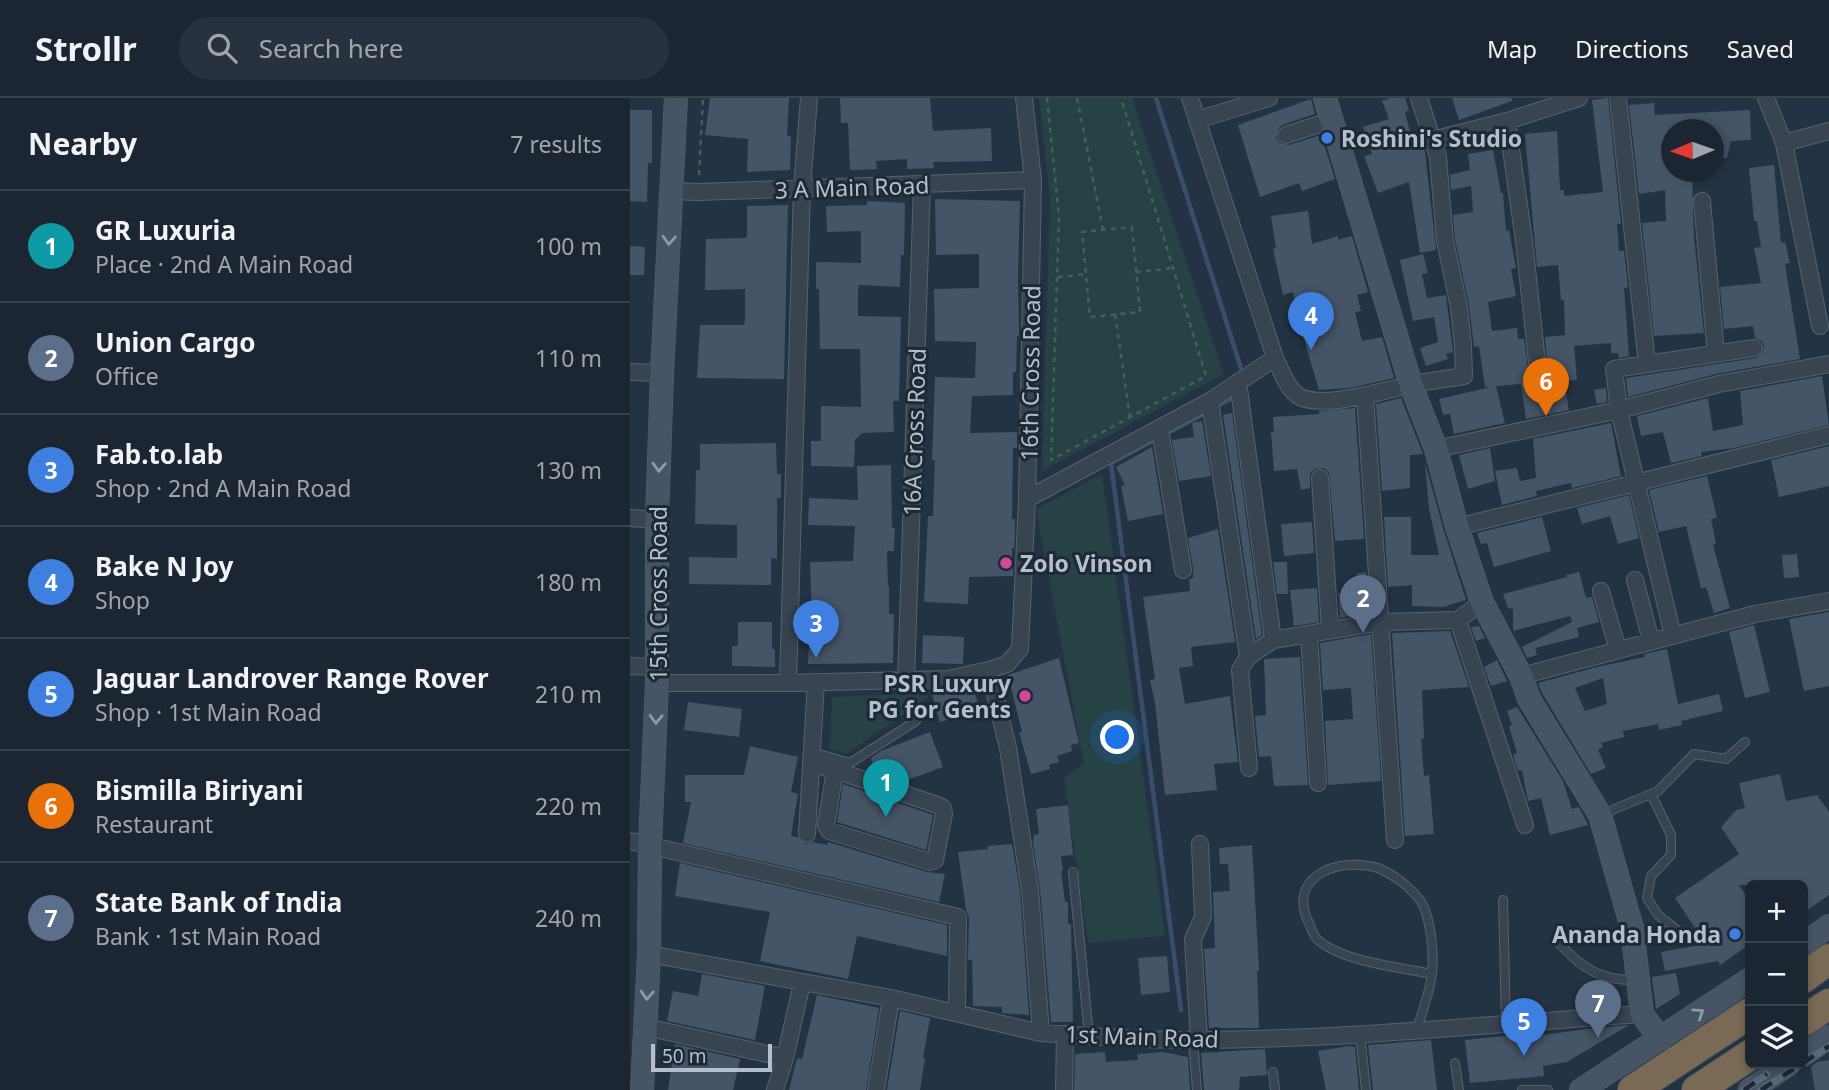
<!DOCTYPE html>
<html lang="en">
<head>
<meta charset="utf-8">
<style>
	body { margin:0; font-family:"Noto Sans",sans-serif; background:#28323e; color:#f1f3f6 }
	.controls { position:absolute; right:21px; bottom:21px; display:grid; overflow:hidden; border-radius:10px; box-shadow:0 4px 10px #0003 }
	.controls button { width:63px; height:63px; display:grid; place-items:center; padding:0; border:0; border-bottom:2px solid #39434d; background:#1b2632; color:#f1f3f6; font:35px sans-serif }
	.compass { position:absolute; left:1031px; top:21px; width:63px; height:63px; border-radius:50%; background:#1b2632; box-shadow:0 4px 10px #0003; rotate:268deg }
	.scale { position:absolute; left:21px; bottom:18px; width:121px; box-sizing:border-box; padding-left:7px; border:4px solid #b5bfcc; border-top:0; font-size:19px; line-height:24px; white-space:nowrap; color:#b5bfcc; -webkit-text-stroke:5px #1d2937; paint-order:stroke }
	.you { position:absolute; left:488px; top:640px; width:24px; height:24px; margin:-18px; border:5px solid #fff; border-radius:50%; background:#1a73e8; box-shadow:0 0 0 10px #1a73e833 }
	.badge { display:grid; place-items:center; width:46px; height:46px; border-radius:50%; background:#87bcff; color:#fff; font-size:23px; font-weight:700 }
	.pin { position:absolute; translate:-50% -58px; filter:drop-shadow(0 2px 4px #0008) }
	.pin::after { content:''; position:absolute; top:37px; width:24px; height:21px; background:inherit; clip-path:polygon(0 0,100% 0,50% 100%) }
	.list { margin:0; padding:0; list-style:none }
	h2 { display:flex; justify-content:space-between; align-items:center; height:91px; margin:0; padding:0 28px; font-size:30px }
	h2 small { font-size:23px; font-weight:400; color:#a0a5ac }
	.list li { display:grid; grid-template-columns:46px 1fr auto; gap:21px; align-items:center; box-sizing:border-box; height:112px; padding:0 28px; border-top:2px solid #39434d }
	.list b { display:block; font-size:26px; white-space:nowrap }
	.list p { margin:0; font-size:23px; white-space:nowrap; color:#a0a5ac }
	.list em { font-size:23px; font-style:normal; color:#a0a5ac }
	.icon { flex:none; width:38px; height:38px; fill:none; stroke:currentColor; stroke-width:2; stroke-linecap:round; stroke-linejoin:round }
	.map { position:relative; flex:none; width:1199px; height:992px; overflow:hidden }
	header { display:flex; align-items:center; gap:42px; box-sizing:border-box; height:98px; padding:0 35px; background:#1b2632; border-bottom:2px solid #39434d }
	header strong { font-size:33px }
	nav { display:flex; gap:38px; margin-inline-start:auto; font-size:24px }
	.search { width:490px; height:63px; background:#28323e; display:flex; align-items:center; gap:18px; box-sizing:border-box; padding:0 24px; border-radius:38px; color:#a0a5ac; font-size:26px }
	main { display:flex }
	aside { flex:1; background:#1b2632 }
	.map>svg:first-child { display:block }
	.green { fill:#264244 }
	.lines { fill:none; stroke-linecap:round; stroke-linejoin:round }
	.stream { stroke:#374f6b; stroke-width:4.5 }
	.building { fill:#455567; fill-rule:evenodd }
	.lane-casing { stroke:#56626f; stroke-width:10 }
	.street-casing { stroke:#56626f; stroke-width:18 }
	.secondary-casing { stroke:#56626f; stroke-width:24 }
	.highway-casing { stroke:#434f5c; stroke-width:32 }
	.path { stroke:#445f60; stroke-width:2.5; stroke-dasharray:5 5; stroke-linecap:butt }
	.lane { stroke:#384452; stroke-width:8 }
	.street { stroke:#384452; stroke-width:16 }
	.secondary { stroke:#465465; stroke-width:23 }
	.highway { stroke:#796955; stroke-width:30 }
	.rail-casing { stroke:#5a6979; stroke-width:7 }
	.rail { stroke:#1d2937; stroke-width:4.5; stroke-dasharray:13; stroke-linecap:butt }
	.oneway { stroke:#8e9aa8 }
	.shop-dot { fill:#3f7fe0; stroke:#1d2937; stroke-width:2.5 }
	.hotel-dot { fill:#d1479c; stroke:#1d2937; stroke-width:2.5 }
	.labels { text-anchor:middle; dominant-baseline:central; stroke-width:6; stroke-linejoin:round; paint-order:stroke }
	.poi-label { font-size:23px; font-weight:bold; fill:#b5bfcc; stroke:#1d2937; text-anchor:start }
	.street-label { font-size:23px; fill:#b5bfcc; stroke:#1d2937 }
</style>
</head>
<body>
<header>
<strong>Strollr</strong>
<div class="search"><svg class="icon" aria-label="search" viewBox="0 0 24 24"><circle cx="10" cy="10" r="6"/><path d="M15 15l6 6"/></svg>Search here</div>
<nav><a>Map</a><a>Directions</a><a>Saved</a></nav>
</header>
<main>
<aside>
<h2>Nearby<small>7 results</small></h2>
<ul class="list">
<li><span class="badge" style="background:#0f9aa8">1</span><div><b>GR Luxuria</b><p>Place · 2nd A Main Road</p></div><em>100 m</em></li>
<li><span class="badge" style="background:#5c6f8a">2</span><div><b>Union Cargo</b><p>Office</p></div><em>110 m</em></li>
<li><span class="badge" style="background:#3f7fe0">3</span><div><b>Fab.to.lab</b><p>Shop · 2nd A Main Road</p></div><em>130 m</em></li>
<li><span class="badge" style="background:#3f7fe0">4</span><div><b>Bake N Joy</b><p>Shop</p></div><em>180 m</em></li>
<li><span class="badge" style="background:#3f7fe0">5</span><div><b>Jaguar Landrover Range Rover</b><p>Shop · 1st Main Road</p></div><em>210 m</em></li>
<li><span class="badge" style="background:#e8710a">6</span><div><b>Bismilla Biriyani</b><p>Restaurant</p></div><em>220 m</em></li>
<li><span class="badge" style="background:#5c6f8a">7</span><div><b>State Bank of India</b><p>Bank · 1st Main Road</p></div><em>240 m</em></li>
</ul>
</aside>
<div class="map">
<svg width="1199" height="992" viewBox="0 0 1199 992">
	<rect width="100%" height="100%" fill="#243343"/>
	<path class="green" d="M409 0H502L594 276 412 373 420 100Z
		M472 376 535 838 458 845 434 680 454 666 406 411Z
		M298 594V599L216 656 200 651 202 599Z"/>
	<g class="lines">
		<path class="stream" d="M526 0 613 277
			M585 309 605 299
			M536 336 577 314
			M528 340 481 365 551 912"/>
	</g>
	<path class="building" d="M80 0H159L157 38H161L160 72 117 74 118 41 75 37Z
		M210 0H300L303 33 361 30 362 63 303 64 304 70 277 71V61L246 63 247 71 220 72 218 25H211Z
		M760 0H775L779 13 775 14 783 46 792 44 795 54 806 152 790 155 779 84 748 95 734 58 742 56 733 29 759 21 752 3Z
		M822 0H882V3L829 22Z
		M978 0 991 126H987L989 153H994L998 189 994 190 999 258 989 260 988 255H981V245L944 248 947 282 934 283 939 312 896 321 891 286 866 288 875 325 824 336 820 316 813 317 809 301 861 289H855L849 248 844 249 839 207 825 141 823 117 843 114 841 88 821 92 820 77 840 72 838 56 863 52 871 95H873L876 133 879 132 886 170 881 171 886 198 858 204 862 233 887 230 888 241H894L898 270 903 274 913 273 917 264 915 239 935 237 934 202H931L928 167 907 169 895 36 927 33 930 92H934V98L973 94 962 2Z
		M681 1 685 16 652 27 648 31 646 40 650 45 659 47 691 37 705 81 672 93 669 85 630 99 608 27Z
		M1024 5 1025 17 1120 12 1121 42 1101 43 1097 60H1083V32H1041V74H1062L1064 139 1074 235 1024 238 1012 125 1036 123 1035 92 1009 96 999 7Z
		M0 12H22V65H18L17 104 0 103Z
		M1144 67 1151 145 1155 144 1160 165 1155 166 1170 261 1086 276 998 299 996 280 1126 260 1133 254 1134 248 1132 243 1125 240 1123 228 1094 231 1090 189 1131 185 1124 150 1131 149 1127 123H1124L1119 70Z
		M305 101 390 103 388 181 389 238H387L386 274H383V297L342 298 340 335 387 334V350H383L382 421H385V440L384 450H382L383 478 339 479 338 506 294 504 298 418H303L305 362H302L305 279 345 280 346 244 305 243 304 191 349 190V156L306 157Z
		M237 103 275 105 274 157H271L270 189 229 187 228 191V218L271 219 269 303H263L264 334 232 335 225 342 224 369 181 368V343H191V308L231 309 230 251H190L189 191H186V164L231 165V133L197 134 196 108 237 107Z
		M158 107 154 281 67 280 70 227H114L115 222V191L75 192 76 141 115 140 117 138V108Z
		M678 113 682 146 708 138V142L722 138 738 194 727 197 731 213 725 214 732 243 752 239 764 280 720 290 689 292 673 238 663 194 653 197 643 151 646 150 641 118Z
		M0 148 15 149 14 177H0Z
		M793 156 798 175 792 176 797 200 816 197 823 254 816 256 818 261 796 268 790 250 808 244 804 219 783 223 770 162Z
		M1192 278 1199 327 1104 350 1071 354 1072 358 1041 365 1033 334 1011 338 1007 318 1078 300 1083 333 1113 327 1110 293Z
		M976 290 977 304 967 306 964 292Z
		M771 300 793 356 780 357V390L752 393 746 306Z
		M725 310 734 441 705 443 699 375 694 370 685 371 680 376V390L671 392 667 371 644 373 641 334H644L643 319 689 316V313Z
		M602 315 632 537 626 541 593 317Z
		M572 323 581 378 549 383 542 342 564 339 562 325Z
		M981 325 991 378 942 390 941 385 906 393 907 398 872 407 865 373 887 370 890 383 906 380 903 341Z
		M146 345 147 376H151V400H147V461L141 460V487L59 486V459L107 460V427L65 426 66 372H70V346Z
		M1199 348V388L1149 399 1141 362Z
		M522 349 533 416 498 423 491 388 495 387 486 369Z
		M860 350 865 383 838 391 829 357Z
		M795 365 814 433 836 502 813 509 782 508V487L758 489 754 419H781V457H809L799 411Z
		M261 367 262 430H265L264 453H257L258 488H259V516H264L263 565 178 566 180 522H182L180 464 223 463 225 428 178 427 179 400 228 402 227 368Z
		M1077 378 1087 420 1081 421 1086 446 1083 447 1100 510 1084 515 1076 489 1071 490 1056 428 1029 434 1019 392Z
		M999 397 1009 440 988 446 980 418 952 426 947 410Z
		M912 419 921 453 864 469 857 445 851 446 847 435Z
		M682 424 684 455 654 458 651 426Z
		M588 431 605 544 561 549 563 568 549 570 555 606 600 598 608 664 584 666 587 692 535 697 525 605 520 582 525 581 513 499 560 493 559 481 563 480V470L558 440Z
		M1167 456 1169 479 1154 480 1152 457Z
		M643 464H657L658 496H647Z
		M736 474 738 491H729L726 476Z
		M949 474 956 500 962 499 969 524 947 530 949 539 905 550 907 557 897 560 892 549 942 524 940 518 883 533V511L878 510 873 496 937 479 936 477Z
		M687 490 689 524 664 528 660 492Z
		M708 495H738V515L710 520Z
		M1199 514V588L1174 593 1159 521Z
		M108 524H142V551H145V569L102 568V548H108Z
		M1124 527 1140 594 1115 600 1099 534Z
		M849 528 855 540 846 543 841 529Z
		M820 533 839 589 792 592 794 640 791 641 794 678 799 677 804 736 775 738 762 535Z
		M741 536 751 683 698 687 695 623 723 621 721 590 693 592 690 545Z
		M293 537 334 539 333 566 292 565Z
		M1037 551 1048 606 1089 596 1093 613 1051 623 1052 627 1029 632 1028 626 993 633 994 639 971 645 973 649 968 652 976 670 961 676 912 595 908 585 967 569 1015 559 1014 556ZM973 580 977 606 955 613 945 590Z
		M670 559 678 687 644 688 641 658 629 659 625 618 636 617 634 561Z
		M429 560 449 645 441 647 442 653 427 658 429 664 419 667 420 671 401 676 389 634H392L378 577Z
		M867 562 877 583 861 588 854 569Z
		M342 586 350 612 310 624 302 596Z
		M58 604 112 611 109 639 54 632Z
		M887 609 933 683 942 711 949 709 958 727 920 737 911 700 898 703 892 672 888 673 883 657 887 655 879 629 882 627 877 613Z
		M300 634 313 669 272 684 246 675 241 660 251 653Z
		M120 648 168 659 161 694 168 696 161 738 167 739 176 746 183 744 197 747 198 744 297 774 315 776 309 804 53 745 61 704H55V677H114Z
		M1150 676 1156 703 1187 697 1199 714V797L1173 815V787H1109L1120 804V846L1090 867 1088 863 1035 873 1031 854 1076 846 1045 800 1109 756 1091 729 1106 712 1115 710 1109 685Z
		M213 686 303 717 296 752 207 724Z
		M438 707 443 757 431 758 433 773H431L435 804H438V826H441L443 924H421L410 791 403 745 404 737 409 736 406 711Z
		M382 746 390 793 399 917 372 915V909L343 908 342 862H338L339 819 336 812 328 754 358 751V748Z
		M622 747 629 873H627L629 930H579L574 851 585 850 583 794 600 793 598 766H590L589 750Z
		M50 765 317 827V858L227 838 218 881 130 863 140 814 45 798Z
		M537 858 540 894 511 897 508 860Z
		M1046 875 1050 896 1026 911 1022 879Z
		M72 876 135 888 125 942 37 923 43 893 68 898Z
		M187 897 249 910 236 992H159L167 960 172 961Z
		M270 913 300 920 293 960H295L290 992H257Z
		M999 927 937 964 913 968 914 978 840 985 835 942 884 937 886 941 956 931Z
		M801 942 807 992H743L738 947Z
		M45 946 110 961 103 992H38Z
		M719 948 725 949 729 992H696L688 953Z
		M635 951 637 977 610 979 609 992H574L571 955Z
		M475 954 476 964 508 962 507 956 533 954 558 959 560 992H444L445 956Z
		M1199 962V992H1185L1181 969 1187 964Z"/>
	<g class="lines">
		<g class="lane-casing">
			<path id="lane" d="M182 654 220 665 286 623
				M1021 696 1041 737V757L1021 778 1017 800 1028 817 1048 833
				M973 716 1028 693 1064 656 1096 661 1115 644
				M443 774 459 937
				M873 802 876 926
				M928 844C951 870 971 883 1007 882
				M787 932C792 914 800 894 802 875 804 856 801 818 790 802 780 789 763 776 748 770 713 759 659 775 677 821 680 826 682 835 686 840 710 864 769 869 802 876
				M730 936 736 992
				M563 942 567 992
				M825 965 829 992
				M643 974 645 992
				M892 992H918"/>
		</g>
		<g class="street-casing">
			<path id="street" d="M560 0 645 260C651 272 656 289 667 297 688 313 755 292 780 287 797 283 816 281 834 278L833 247 829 209 815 143 808 59 789 0
				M988 0 1017 266
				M1136 0 1154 45 1190 228
				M567 22 639 0
				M877 23 894 143 907 264
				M656 37 702 22
				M802 42 877 23 949 0
				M1154 45 1199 33
				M41 93 68 94 403 82
				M1072 103 1086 256
				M0 274 32 275
				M608 284 643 542
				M735 298 765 742
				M580 303 618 559
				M530 331 553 472
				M806 351 989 312 1089 286 1199 266
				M690 380 700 531
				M397 401 580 303 645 260
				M0 420 27 422
				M827 429 1199 337
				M1005 482 1021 543
				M971 493 988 552
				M828 522 895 727
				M679 536 688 685
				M1043 538 989 312 984 271 1124 250
				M0 568 26 569
				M359 572 378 650 400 792 411 935
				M891 578 1125 516 1199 503
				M276 583 292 86
				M27 585H158L318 581 359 572 377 566 390 551 397 401 403 82 394 0
				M158 585 172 90 179 0
				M181 665 205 672 310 708 313 710 314 716 305 762 300 764 199 733 196 727 205 672
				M619 670 610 572 618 559 643 542 750 524 828 522 852 504
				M177 736 186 584
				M0 743 328 819 327 915
				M19 856 261 900 411 935C464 938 518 943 571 942 718 941 865 926 1012 916
				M16 929 155 960
				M569 942 563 841 573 819 570 746
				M145 992 155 960 172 885
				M246 992 261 900
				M434 992 435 936"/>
		</g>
		<g class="secondary-casing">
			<path id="secondary" d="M695 0 781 287 806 351 827 429 852 504 891 578 899 601 970 717 1002 830 1012 916 1030 941
				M1173 846 1199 828
				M1173 957 1199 939
				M12 992 19 856 20 746 27 585V422L32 275 46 0
				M951 992 1120 881
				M1120 992 1159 966"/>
		</g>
		<g class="highway-casing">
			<path id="highway" d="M1173 880 1199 861
				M1173 923 1199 906
				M1003 992 1120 915
				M1067 992 1120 957"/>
		</g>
		<path class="path" d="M417 0 429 118 421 362 576 278 491 0
			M447 0 473 132
			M69 77 73 0
			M502 129 510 214 460 219 452 134Z
			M506 174 544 170
			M428 179 456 176
			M485 216 500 319"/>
		<use href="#lane" class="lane"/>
		<use href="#street" class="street"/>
		<use href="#secondary" class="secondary"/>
		<use href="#highway" class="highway"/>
		<g class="rail-casing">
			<path id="rail" d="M1173 965 1199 948
				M1114 992 1137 976
				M1131 992 1171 966"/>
		</g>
		<use href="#rail" class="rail"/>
	</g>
	<defs><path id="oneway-chevron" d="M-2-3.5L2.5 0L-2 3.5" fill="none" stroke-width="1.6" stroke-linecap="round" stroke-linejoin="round" transform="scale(1.75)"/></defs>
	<g class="oneway">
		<use href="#oneway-chevron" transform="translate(39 142) rotate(93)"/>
		<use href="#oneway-chevron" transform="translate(29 369) rotate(92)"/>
		<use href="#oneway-chevron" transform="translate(26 621) rotate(92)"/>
		<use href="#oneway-chevron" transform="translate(17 897) rotate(93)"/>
		<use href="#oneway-chevron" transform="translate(1069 915) rotate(-34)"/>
	</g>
	<g class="shop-dot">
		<circle cx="697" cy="40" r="7"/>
		<circle cx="1105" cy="836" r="7"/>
	</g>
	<g class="hotel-dot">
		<circle cx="376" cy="465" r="7"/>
		<circle cx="395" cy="598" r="7"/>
	</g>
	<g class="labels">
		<g class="poi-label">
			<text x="711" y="40">Roshini's Studio</text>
			<text x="390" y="465">Zolo Vinson</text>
			<text x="381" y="585" text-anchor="end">PSR Luxury<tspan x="381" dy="26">PG for Gents</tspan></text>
			<text x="1091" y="836" text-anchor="end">Ananda Honda</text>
		</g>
		<g class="street-label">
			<text transform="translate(222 89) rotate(-2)">3 A Main Road</text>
			<text transform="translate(400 275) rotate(-89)">16th Cross Road</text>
			<text transform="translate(284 334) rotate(-88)">16A Cross Road</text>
			<text transform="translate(28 496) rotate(-90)">15th Cross Road</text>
			<text transform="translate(512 938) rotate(2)">1st Main Road</text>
		</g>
	</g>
</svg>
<div class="controls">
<button>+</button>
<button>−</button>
<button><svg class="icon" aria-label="layers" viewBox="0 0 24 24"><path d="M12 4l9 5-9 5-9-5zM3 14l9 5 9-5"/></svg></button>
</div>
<svg class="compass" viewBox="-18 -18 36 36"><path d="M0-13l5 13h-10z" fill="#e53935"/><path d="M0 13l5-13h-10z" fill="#a0a5ac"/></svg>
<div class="scale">50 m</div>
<div class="you"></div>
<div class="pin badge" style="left:256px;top:719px;background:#0f9aa8">1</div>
<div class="pin badge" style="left:733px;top:535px;background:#5c6f8a">2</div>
<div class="pin badge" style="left:186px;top:560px;background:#3f7fe0">3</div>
<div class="pin badge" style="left:681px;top:252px;background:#3f7fe0">4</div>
<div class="pin badge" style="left:894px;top:958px;background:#3f7fe0">5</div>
<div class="pin badge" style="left:916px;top:318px;background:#e8710a">6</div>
<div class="pin badge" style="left:968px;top:940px;background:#5c6f8a">7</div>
</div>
</main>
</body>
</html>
